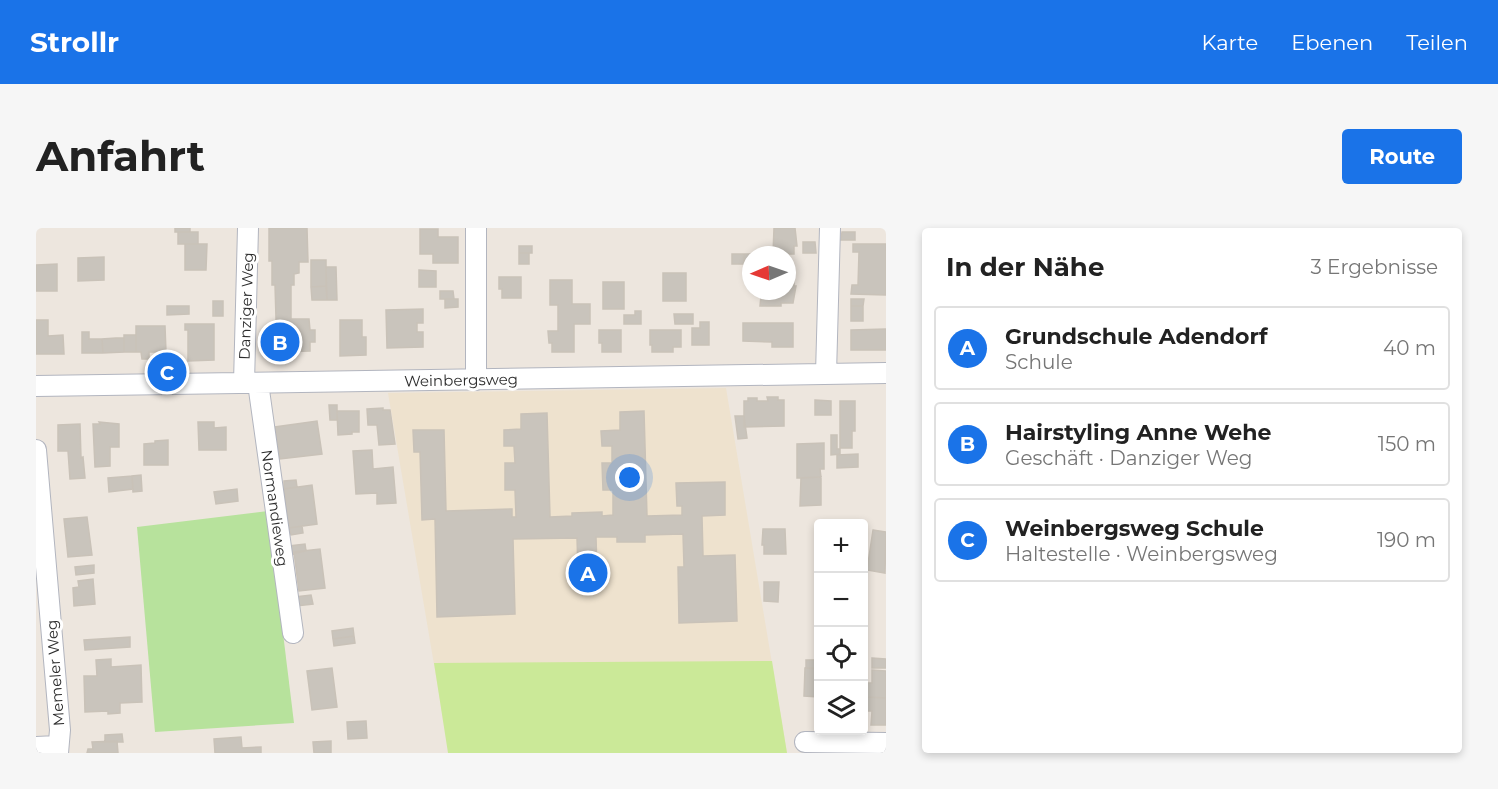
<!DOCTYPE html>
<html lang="de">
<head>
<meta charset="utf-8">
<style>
	body { margin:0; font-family:Montserrat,sans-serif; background:#f6f6f6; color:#222 }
	.controls { position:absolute; right:18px; bottom:18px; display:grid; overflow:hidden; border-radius:6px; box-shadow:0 3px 9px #0003 }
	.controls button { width:54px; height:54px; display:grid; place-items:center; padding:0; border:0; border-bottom:2px solid #e0e0e0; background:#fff; color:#222; font:30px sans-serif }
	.compass { position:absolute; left:706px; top:18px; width:54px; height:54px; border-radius:50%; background:#fff; box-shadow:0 3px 9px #0003; rotate:268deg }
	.you { position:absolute; left:594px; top:250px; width:21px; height:21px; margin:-15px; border:4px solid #fff; border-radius:50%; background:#1a73e8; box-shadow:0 0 0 9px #1a73e833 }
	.badge { display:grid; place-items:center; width:39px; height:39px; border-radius:50%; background:#1a73e8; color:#fff; font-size:20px; font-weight:700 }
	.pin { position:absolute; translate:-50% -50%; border:3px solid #fff; box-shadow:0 2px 6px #0006 }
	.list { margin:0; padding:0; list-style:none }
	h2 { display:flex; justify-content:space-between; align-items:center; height:78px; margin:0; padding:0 24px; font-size:26px }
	h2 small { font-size:20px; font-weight:400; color:#767676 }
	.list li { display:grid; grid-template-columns:39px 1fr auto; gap:18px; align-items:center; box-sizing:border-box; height:84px; margin:0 12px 12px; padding:0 12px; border:2px solid #e0e0e0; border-radius:6px }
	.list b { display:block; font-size:22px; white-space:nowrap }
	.list p { margin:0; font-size:20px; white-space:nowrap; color:#767676 }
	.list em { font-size:20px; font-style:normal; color:#767676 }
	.icon { flex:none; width:33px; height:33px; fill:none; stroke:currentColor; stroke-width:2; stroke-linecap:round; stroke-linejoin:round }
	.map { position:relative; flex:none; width:850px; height:525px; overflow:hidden; border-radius:6px }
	header { display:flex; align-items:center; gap:36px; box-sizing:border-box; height:84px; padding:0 30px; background:#1a73e8; color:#fff }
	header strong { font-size:28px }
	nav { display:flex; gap:33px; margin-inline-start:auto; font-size:21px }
	.intro { display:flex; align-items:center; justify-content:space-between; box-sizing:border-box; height:144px; padding:0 36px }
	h1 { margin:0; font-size:42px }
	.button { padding:15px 27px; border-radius:6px; background:#1a73e8; color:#fff; font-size:21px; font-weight:700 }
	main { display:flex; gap:36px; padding:0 36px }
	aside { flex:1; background:#fff; border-radius:6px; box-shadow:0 3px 9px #0003 }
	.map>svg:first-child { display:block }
	.education { fill:#eee2ce }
	.green { fill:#b7e29c }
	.pitch { fill:#cbe998 }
	.building { fill:#c9c4bc; stroke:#c9c2b8; stroke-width:1.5 }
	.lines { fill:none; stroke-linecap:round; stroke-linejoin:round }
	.minor-casing { stroke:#b2b5bf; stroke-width:22 }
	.minor { stroke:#fff; stroke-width:20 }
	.labels { text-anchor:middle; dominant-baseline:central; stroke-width:6; stroke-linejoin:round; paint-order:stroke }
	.street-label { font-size:15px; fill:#2c2c2c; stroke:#fff }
</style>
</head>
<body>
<header>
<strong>Strollr</strong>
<nav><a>Karte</a><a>Ebenen</a><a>Teilen</a></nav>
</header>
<div class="intro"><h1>Anfahrt</h1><a class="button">Route</a></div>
<main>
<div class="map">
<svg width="850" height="525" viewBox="0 0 850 525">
	<rect width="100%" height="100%" fill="#ede6de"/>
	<path class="education" d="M690 160 751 525H413L352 165Z"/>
	<path class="green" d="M232 283 258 495 119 504 101 299Z"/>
	<path class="pitch" d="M736 433 751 525H412L398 435Z"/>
	<path class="building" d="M139 0H154V4H139Z
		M233 0H271L272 34H263V45L258 46V57H255V91H273L274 102H279V114H274V123L241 124 239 57H236V33H233Z
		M738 0H759L761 18H758V26H737Z
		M384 1H402V9H422V35H397V26H384Z
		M142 4H162V16H142Z
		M806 4H819V12H805Z
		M767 14H779L780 25H767Z
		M149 16H171L170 42H149Z
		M817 16H850V67L815 66 816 57H822L823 24H817Z
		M483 18H496V25H483Z
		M483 25H493V36H483Z
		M696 26H708V36H696Z
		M708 26H725V27H715V36H708Z
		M68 29V52L42 53V30Z
		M275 32H290V58L275 59Z
		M21 36V63H0V37Z
		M290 39H300L301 72H291Z
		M383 42 400 43V59H383Z
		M627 45H650V73H627Z
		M463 49H485V70H466V61H463Z
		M751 50H758V58H760L757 75H745V78H724L725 68H739V63H751Z
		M514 52H536V76H554V96H538V124H516V115H513L512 103H522V77H514Z
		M567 54H588V81H567Z
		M290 58 291 72H276L275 59Z
		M404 63H417L418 71H404Z
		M409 71H422V79L409 80Z
		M815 71H828L827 78H815Z
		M177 73H187V88H177Z
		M131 78H153V86L131 87Z
		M815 78H827V93H815Z
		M387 81V95H381V104H387V119L351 120 350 82Z
		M599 83H605V96H588V87H599Z
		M638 86H657V96H639Z
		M0 92H12V108L27 107 28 126H0Z
		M304 92H326V109H330V127L304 128Z
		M664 94H673V117H656V100H664Z
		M707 95H757V119H736V114L707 113Z
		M149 96H178V132L152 133V102H149Z
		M100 98H129L130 124H113V131H106L105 124H100Z
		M850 101V122H815V102Z
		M563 102H585V124H566V115H563Z
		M614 102H645V119H637V124H616V117H614Z
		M46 104H53V111H66L67 125H46Z
		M88 107H100V124H88Z
		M80 110H88V124L67 125 66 111Z
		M731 169H742V172H748V198L708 199V173H712V170H721V173H732Z
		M779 172 795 173V187H779Z
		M804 173H819V203H816V220H804Z
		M293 177H301V192H294Z
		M347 180V182H354L359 216 343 217 341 197H332L331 181Z
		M301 183H323V204H316V206L302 207Z
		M608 183 611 288 646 287V278H641L640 255 689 254V287L666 288 667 328 699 327 701 393 643 395 642 339H648L647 306 609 307V314H581V309H560L561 343 542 344 541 310 477 311 479 386 401 389 399 291 386 292 384 224H378L377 202H408L410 283 476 281V289H480L479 262H469V235H479L478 218H468V202L485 201V186L511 185 514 289 536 288V285L566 284V288L577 287V262H567L566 235H576V218H566L565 203 584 202V184Z
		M699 188H708L711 210 702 211Z
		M281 193 286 226 244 231 239 199Z
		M63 194 83 196V219H74V238L59 239 57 196H64Z
		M162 194H178V200L190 199V222H163Z
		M44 196 45 230 47 229 49 250 34 251 32 223H22V197Z
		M795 207H801V221H804V226L795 227Z
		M132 212V237H108V216L119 215V213Z
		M788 215V241H784L785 249 761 250V216Z
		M336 222 337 241 357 239 360 275 341 276V265L320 266 317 223Z
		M822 226V239L801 240V227Z
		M105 247 106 263 97 264 96 248Z
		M96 248 97 261 73 264 72 250Z
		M785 249V277L764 278 765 250Z
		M260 252 261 259 248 261V253Z
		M276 257 281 296 253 300 248 261Z
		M201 261 202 273 180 276 178 264Z
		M51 289 56 327 32 329 28 291Z
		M266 298 267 305 255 307 253 300Z
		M727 301H749L750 326H728V317H726Z
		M837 302 850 304 849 345 831 342Z
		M269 316 270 323 254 326 253 318Z
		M284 321 289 360 263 363 258 324Z
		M58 337V345L40 347 39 339Z
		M57 351 59 376 38 378 37 360 43 359 42 353Z
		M728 354H743L742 374 728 373Z
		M275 367 277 376 260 378 259 369Z
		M317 400 318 408 297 411 296 403Z
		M318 408 319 415 298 418 297 411Z
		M94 409V419L49 422 48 412Z
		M836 430 850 431V440H836Z
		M75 431V439L105 437 106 474 84 475V485L72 486V483L49 484 48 448H61L60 432Z
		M770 432H782V440H770Z
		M296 440 301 479 276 482 271 443Z
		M769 440 782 441V469L768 468Z
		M836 442 850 443V470L830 469V455H836Z
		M830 469 850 470V497H835L836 483H829Z
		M330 493 331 510 312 511 311 494Z
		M86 506 87 514H69V507Z
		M205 509 206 520 225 519V525H179L178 511Z
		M81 513 82 525H51L52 521H57L56 514Z
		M295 513V525H278L277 514Z"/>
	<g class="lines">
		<g class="minor-casing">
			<path id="minor" d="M790 146 794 0
				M440 152V0
				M208 155 212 0
				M222 155 257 405
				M0 158 850 145
				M0 222 24 502 22 525
				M769 514 850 515
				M0 519 21 518"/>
		</g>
		<use href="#minor" class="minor"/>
	</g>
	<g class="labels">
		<g class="street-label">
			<text transform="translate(210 78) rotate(-88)">Danziger Weg</text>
			<text transform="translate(425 152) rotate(-1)">Weinbergsweg</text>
			<text transform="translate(239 280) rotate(82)">Normandieweg</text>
			<text transform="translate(19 445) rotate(-94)">Memeler Weg</text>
		</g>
	</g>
</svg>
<div class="controls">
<button>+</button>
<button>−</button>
<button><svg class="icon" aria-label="locate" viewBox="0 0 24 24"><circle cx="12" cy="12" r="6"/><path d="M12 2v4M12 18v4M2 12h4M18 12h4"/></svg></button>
<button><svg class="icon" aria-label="layers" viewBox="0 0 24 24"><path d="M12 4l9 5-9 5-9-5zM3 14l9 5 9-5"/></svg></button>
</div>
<svg class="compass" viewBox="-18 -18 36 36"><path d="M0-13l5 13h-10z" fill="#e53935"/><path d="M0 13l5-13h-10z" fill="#767676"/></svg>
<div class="you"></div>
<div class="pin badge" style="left:552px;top:345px">A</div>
<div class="pin badge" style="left:244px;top:114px">B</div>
<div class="pin badge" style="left:131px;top:144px">C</div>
</div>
<aside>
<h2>In der Nähe<small>3 Ergebnisse</small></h2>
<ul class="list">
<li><span class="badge">A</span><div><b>Grundschule Adendorf</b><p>Schule</p></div><em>40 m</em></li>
<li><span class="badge">B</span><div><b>Hairstyling Anne Wehe</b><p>Geschäft · Danziger Weg</p></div><em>150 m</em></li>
<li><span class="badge">C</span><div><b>Weinbergsweg Schule</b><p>Haltestelle · Weinbergsweg</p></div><em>190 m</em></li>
</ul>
</aside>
</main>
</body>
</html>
